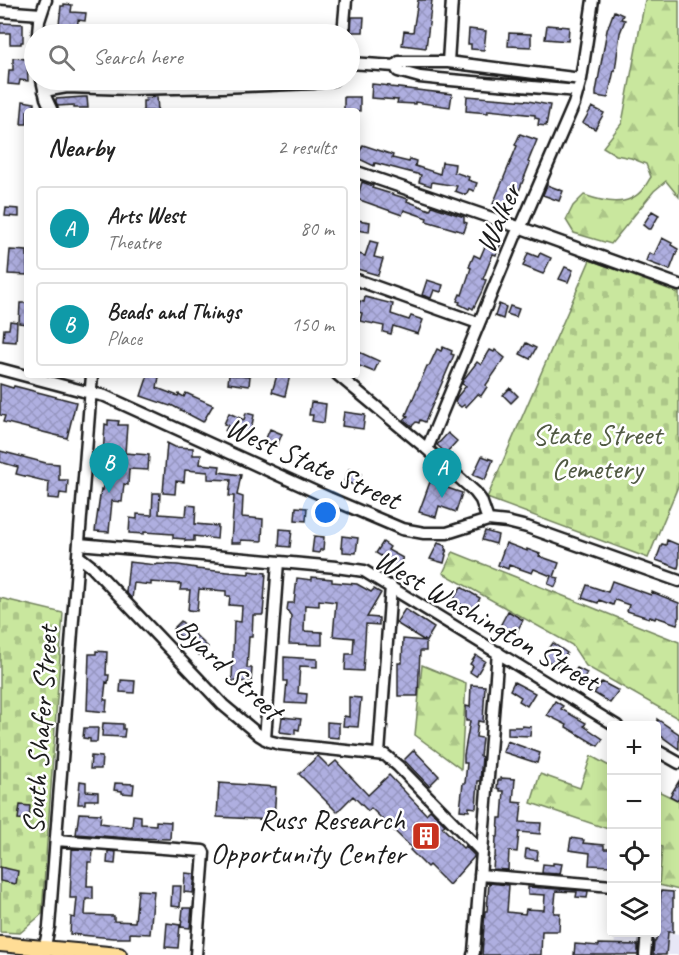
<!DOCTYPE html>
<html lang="en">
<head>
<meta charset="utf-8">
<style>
	body { margin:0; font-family:Caveat,sans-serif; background:#f2f2f2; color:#222 }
	.controls { position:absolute; right:18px; bottom:18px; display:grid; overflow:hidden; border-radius:6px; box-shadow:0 3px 15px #0003 }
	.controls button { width:54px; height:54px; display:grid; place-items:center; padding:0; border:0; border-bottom:2px solid #e0e0e0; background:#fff; color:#222; font:30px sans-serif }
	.you { position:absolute; left:326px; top:513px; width:21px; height:21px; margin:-15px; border:4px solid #fff; border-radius:50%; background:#1a73e8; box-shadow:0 0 0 9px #1a73e833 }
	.badge { display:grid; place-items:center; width:39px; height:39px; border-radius:50%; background:#c8321e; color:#fff; font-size:20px; font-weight:700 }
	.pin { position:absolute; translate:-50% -50px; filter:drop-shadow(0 2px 3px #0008) }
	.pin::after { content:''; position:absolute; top:32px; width:21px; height:18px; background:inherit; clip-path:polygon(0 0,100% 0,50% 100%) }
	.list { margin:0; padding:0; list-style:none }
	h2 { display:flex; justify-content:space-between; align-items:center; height:78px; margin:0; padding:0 24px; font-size:26px }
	h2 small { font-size:20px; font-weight:400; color:#767676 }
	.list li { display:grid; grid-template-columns:39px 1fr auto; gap:18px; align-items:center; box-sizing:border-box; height:84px; margin:0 12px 12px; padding:0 12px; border:2px solid #e0e0e0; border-radius:6px }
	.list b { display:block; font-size:22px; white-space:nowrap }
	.list p { margin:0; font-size:20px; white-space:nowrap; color:#767676 }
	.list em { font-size:20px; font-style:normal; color:#767676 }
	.icon { flex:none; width:33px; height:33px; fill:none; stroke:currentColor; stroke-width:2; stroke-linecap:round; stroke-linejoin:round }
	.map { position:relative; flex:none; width:679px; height:955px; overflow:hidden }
	.search { position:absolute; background:#fff; box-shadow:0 3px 15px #0003; left:24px; top:24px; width:336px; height:66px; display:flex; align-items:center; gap:15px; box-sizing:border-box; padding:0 21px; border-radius:33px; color:#767676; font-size:22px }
	.panel { position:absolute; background:#fff; box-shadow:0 3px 15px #0003; left:24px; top:108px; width:336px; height:270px; border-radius:6px }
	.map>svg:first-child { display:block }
	.built { fill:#e7e7f6 }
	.forest { fill:url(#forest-firs); stroke:#72825d; stroke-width:1.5 }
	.cemetery { fill:url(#cemetery-stones); stroke:#72825d; stroke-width:1.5 }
	.building { fill:url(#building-cross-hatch); stroke:#1c1c1c; stroke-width:1.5 }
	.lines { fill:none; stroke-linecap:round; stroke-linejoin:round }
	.minor-casing { stroke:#1c1c1c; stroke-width:15 }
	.major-casing { stroke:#1c1c1c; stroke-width:18 }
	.minor { stroke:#fff; stroke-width:10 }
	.major { stroke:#ffdd96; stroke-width:14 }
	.labels { text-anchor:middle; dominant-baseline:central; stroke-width:5; stroke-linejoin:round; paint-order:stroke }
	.street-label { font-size:30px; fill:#1c1c1c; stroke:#fff }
	.park-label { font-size:30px; fill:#505943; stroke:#fff }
	.poi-label { font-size:30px; fill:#1c1c1c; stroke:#fff; text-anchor:end }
</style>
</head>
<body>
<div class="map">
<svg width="679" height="955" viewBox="0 0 679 955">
	<defs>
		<pattern id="forest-firs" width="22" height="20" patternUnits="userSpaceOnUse" patternTransform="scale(1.5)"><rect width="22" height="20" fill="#c9e79e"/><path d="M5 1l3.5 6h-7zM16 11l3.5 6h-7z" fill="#acc688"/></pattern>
		<pattern id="cemetery-stones" width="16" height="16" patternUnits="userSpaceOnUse" patternTransform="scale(1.5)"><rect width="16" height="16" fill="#c9e79e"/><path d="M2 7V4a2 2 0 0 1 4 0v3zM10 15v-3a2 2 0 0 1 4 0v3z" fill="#acc688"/></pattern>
		<pattern id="building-cross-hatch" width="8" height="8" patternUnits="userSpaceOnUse" patternTransform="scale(1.5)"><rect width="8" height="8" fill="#afafe0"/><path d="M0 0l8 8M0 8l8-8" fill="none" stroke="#9696c0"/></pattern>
	</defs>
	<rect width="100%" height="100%" fill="#fff"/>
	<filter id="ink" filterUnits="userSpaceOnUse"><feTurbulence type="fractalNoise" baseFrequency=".0167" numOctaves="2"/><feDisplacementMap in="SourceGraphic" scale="12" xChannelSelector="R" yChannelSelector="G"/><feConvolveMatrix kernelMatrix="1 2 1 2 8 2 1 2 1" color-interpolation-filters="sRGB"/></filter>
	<g filter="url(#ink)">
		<path class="built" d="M657 931 679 934V955H614L615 936 647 938V933L656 932Z"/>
		<path class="forest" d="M645 0H679V197L666 181 654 191 611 244 574 233 566 220 573 206 584 195C604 202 628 208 643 189 646 186 648 181 651 177L646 164 631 158 616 155 603 147 622 123Z
			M453 552 679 642V719L586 666 572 645 443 573Z
			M422 665 466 683 461 769 415 735Z
			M591 756 611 767V830L531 803 540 774 580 788Z
			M656 790 679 801V890L659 885 662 847 657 845Z"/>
		<path class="cemetery" d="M590 260 679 293V484L648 558 487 498Z
			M0 598 63 613 42 914 20 933 0 932Z"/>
		<path class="building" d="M418 0H432L426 48 402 45 404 31 413 32Z
			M64 4 72 5 71 12 86 13 85 21 78 20 77 34H58L61 6H64Z
			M614 11 623 15 621 19 625 20 620 33 615 71 614 70 608 98 596 96V92L607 30Z
			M352 17H364L363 32H351Z
			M0 23 23 24V42H21V44H10V33H0Z
			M547 25 569 27 568 41 545 39Z
			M469 29 486 31 484 50 471 49V44H468Z
			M509 33 531 34V47L508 46Z
			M13 58 27 59 28 81 20 80 19 85 8 84 9 70H13Z
			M372 84 390 86V87L452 94 450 107 415 102V104L397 103 398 100 371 98Z
			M467 96 528 101 550 105 546 126 538 125 539 119 535 118V115L488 110V113L466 111Z
			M83 97H87L88 108H74V105L58 106 56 102V99Z
			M157 97 158 111H143V101H146L145 98Z
			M344 97H360V111H344Z
			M23 101 35 103 34 111H27V124H21Z
			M592 107 604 113 595 129 583 123Z
			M520 134 537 140 528 162 530 163 511 211 493 204 517 146 515 145Z
			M363 145 393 155 392 158 409 162 410 159 416 161 415 166 440 174 442 162 455 164 454 172 469 177 468 180 477 183 474 191 469 189 466 195 455 191 457 186 432 182 431 186 419 182 421 175 375 163 374 166 357 158Z
			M362 182 373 186 372 188 408 199 407 201 430 210 432 206 464 217V222L467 223 464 232 426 221 427 218 404 210 402 215 357 199Z
			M547 185 563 191 559 201 543 195Z
			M6 208 19 209V217L5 216Z
			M652 211 659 215 651 229H648L643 225Z
			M357 220 370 222 369 232 357 230Z
			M489 237 501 243 496 255 493 254 483 279 486 280 482 291 473 309 470 307 469 309 459 304 460 302 457 301 460 294 462 295 471 268 469 267 474 255 480 258Z
			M662 238 672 243 671 245 678 249 670 270 646 261 649 253 654 255Z
			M370 241 378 243 374 257 383 259 378 275 357 269V260L359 254 365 256Z
			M10 250 27 251V275L8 274Z
			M528 253 538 257 540 253 551 258 543 274 523 266Z
			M565 267 573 270 568 282 559 279Z
			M427 280 443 285 441 292 434 290 431 298 422 295Z
			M365 297 393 304 391 314 409 320 411 316 423 320 418 334 393 326 391 334 383 332 384 326 360 321 362 313 358 312 360 301 364 302Z
			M20 303H27V324L19 323Z
			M499 304 506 307 503 319 495 316Z
			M510 306 519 309 516 317 507 314Z
			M10 321 17 322 16 342 3 341 4 329H9Z
			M526 343 536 348 530 359 520 354Z
			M443 347 452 351 451 354 454 355 425 422 420 420 419 423 416 422 412 426 404 420 408 416 406 415 427 366H429L437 349 441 351Z
			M490 350 494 352 495 350 505 358 486 385 487 387 481 396 478 394 466 407 464 405 461 407 455 402 457 397 466 386 462 384 464 379 477 362 481 365Z
			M359 352 379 361 374 372 357 365V357Z
			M148 375 159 377 157 388 178 396 179 394 184 397 186 393 213 405 203 422 171 405 170 406 141 396Z
			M229 375 250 376 249 386 228 383Z
			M277 375H290L285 396 272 392Z
			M0 384 13 388 14 386 76 402 67 438 3 422 5 416 0 415Z
			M510 388 518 396 511 403 503 395Z
			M311 402 326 404 324 423 312 421 313 415H309Z
			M344 412 365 415 363 429 342 426Z
			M229 413 244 420 246 413 254 415 249 440 227 434 228 432 225 431 228 425 224 424Z
			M108 420 119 421 118 425H127L125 453 149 455 148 470 129 469 128 485 124 484 122 502 112 501 109 532 95 531 101 489 103 490 106 457 103 456 105 424 108 425Z
			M270 429 282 434 277 446 272 444 271 448 263 445Z
			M448 433 457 441 446 453 437 445Z
			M167 443 175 447 193 448V455H201L200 464 220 466 219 472 241 475 237 495 243 497 242 517 263 519 262 541 241 540V543H231L234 496H229L231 480 208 479V472L185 470 184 482 176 481 175 494 163 493Z
			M0 451 46 463 59 464V480H68L67 494 60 493 59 499 48 498 49 482 16 474 18 467 0 462Z
			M482 456 493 460 485 480 473 475Z
			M349 469 361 474 356 486 344 481Z
			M430 482 462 493 456 512 439 506 436 517 419 512Z
			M153 493H160L159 514 186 516 187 505 196 506 195 524 218 526 217 539 194 536V541H185V539L173 538V534L144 532V534L129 533 130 518 137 519V514L152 515Z
			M296 507 307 508 306 521 295 520Z
			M280 529 292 530 290 547 279 546Z
			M485 531 498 535 496 544 482 540Z
			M314 536 324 537 323 550H320L319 553 312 552Z
			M342 536 358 538 356 553 343 552V548H341Z
			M667 540 679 545V564L678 568 656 560 662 544 666 545Z
			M383 542 390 547 388 550 403 558 396 570 384 563 386 559 376 553Z
			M438 543 446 546 445 550H447L445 554 446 555 444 563 430 559Z
			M506 543 527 551V549L540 554 539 556 559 563 554 577 559 578 555 587 548 584 551 576 534 569 532 573 509 565 508 569 498 565Z
			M129 562 156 565V564L178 565 196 568V569L249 574V571L266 573 263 615H253L252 637H249L247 668H252L251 682 232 681 234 621 241 622 242 606 229 605 230 596H226V591L199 589 197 611 188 610 190 590H180L181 584 151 582V585L134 583 132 599 126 592Z
			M312 577 332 579V582L357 584 371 592 374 589 381 593 367 617 379 618V625L366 624 363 671 345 670 346 654H353L354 638 333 636 336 602 319 600V606L305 605 304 631 322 632V645L289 644 291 616 287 610 288 603H294L297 578 312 580Z
			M612 581 651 595 652 592 679 603V619L677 624 656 617 655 619 650 617 649 618 627 611 629 605 615 600 613 605 599 600 598 603 582 598 587 585 608 592Z
			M461 587 480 598 473 611 453 600Z
			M405 609 434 628 426 641V651H420L418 696H398V663H402L403 639 425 641 396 623Z
			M508 611 523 620 515 635 500 626Z
			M181 621 208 647 199 655 173 629Z
			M553 643 567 653 557 667 543 657Z
			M96 651 107 652 106 675H109L108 683 106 682 104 700H107L106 712 87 710 89 654H96Z
			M476 655 485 661 476 676 470 672 473 666 470 664Z
			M284 657 317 659V667L300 666 298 693 307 694 306 704 285 703 287 681H284Z
			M577 668 587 673 580 685 570 679Z
			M121 680 135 681 134 693 120 692Z
			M514 682 535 693 527 706 519 701 521 697 510 690Z
			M602 682 619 691 610 703 594 693Z
			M471 685 485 686 483 722 478 721 476 737 482 738 480 756 482 757 480 781H478L476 808 469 807V811L460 810 463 783H465L467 763H464V755L470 721H466V706L470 707Z
			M349 697 361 698 358 727 343 726 344 716 349 717Z
			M555 701 563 706 561 709 586 723 584 726 603 739 598 746 566 727 567 725 547 715Z
			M282 717 301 719 299 730 295 729V734L280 732Z
			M657 719 679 734V749L657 733Z
			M327 722 339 723V738L327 737Z
			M103 723 123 724V729H125L124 737 102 736Z
			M522 726 531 727 530 736 508 735V727H522Z
			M84 728H98L97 742H90V739L83 738Z
			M507 741 540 753 537 763 503 752Z
			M414 750 439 776 429 786 404 760Z
			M91 756 102 757 101 769H90Z
			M318 756 329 767 336 761 368 795 389 775 426 814 430 810 445 825 442 827 463 848 465 846 474 855V857L449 885 429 865 427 867 410 850 412 848 371 808 368 811 353 796 337 812 299 774Z
			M501 778 515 779 513 802 522 803 520 822 541 823 540 834 519 832 517 852 509 851 508 870 493 869 494 857H495L496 837H498L499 818H502L504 791H500V789L497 788 498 780H501Z
			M80 781 86 782V791L98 792V800H85V804H78Z
			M679 781V801L670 796Z
			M115 783 134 784 133 794 122 793V791L114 790Z
			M219 783 276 787 274 820 217 817Z
			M20 805 30 806 29 820 18 819Z
			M79 813 101 814 100 823 132 827 133 815 141 816V824L156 825V821L171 822 170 839 128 838 76 834Z
			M571 838 584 840 583 843 604 845V849H612V866L589 865 590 853 569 850Z
			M72 849 93 850 92 862H88L87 886H93V899H86L85 915 114 916V921L135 922 138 890 154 891 150 934 130 933V938H113L70 934 71 917 75 918 77 898H70Z
			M526 849 538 851 537 860 525 858Z
			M108 851 116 852 115 864 107 863Z
			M553 863 562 864 560 874 542 873 543 864 553 865Z
			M0 867 18 871 16 884 0 881Z
			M185 873 195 874 193 893 184 892Z
			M489 883 509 885 507 912 525 914 526 909 544 910 545 895 528 894V887L588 891 587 898 576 897 577 892 556 891 554 913H560L559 931H542L541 955H482L485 911H487Z
			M172 886H181L180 907 171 906Z
			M661 891 673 892V932H668L666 955H653L654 942H655L657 936V925H658Z
			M183 908H192L190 928 181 927Z
			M167 923 180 925 178 948 165 947Z
			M575 944 599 946V944L638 945V955H574Z"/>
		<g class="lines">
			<g class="minor-casing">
				<path id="minor" d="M0 11 41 14
					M38 34 39 21 46 0
					M343 34 346 0
					M448 62 452 0
					M350 63 395 66 398 71 420 77 439 79 578 91
					M395 66 399 62H448L581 79
					M42 80 46 98 52 111
					M44 91 67 87 129 89 222 87 313 83 333 80
					M357 172 524 229 679 285
					M357 280 478 323
					M0 369 83 391 105 396 329 498 402 529 424 533H447L488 520 507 522 527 527 679 581
					M338 375 427 449 475 492 481 500 488 520
					M427 449 516 234 523 222 574 104 581 79 593 0
					M79 544 336 567 364 571 617 726
					M78 556 92 567 223 705 259 735 269 741 280 744 385 755 398 766 482 852
					M265 739 278 562
					M656 750 679 763
					M379 754 391 586
					M56 840 203 851 204 853 196 955
					M480 875 612 886
					M43 955 49 927 92 375
					M473 955 474 952 498 652
					M645 955 647 932"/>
			</g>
			<g class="major-casing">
				<path id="major" d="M0 944 119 955"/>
			</g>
			<use href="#minor" class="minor"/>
			<use href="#major" class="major"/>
		</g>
	</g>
	<defs>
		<g id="building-square" transform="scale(1.5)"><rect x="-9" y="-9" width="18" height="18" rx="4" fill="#c8321e" stroke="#fff"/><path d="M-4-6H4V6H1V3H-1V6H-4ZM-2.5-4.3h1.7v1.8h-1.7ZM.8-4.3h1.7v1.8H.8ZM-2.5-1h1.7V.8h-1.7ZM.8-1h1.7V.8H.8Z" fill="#fff"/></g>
	</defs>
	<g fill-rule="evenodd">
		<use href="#building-square" x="426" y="836"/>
	</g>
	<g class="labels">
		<g class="street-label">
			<text transform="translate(498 218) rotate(-66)">Walker</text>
			<text transform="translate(313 463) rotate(24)">West State Street</text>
			<text transform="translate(487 620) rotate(30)">West Washington Street</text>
			<text transform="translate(229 669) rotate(43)">Byard Street</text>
			<text transform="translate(40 730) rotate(-86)">South Shafer Street</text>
		</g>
		<g class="park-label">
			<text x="597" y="434">State Street<tspan x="597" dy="34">Cemetery</tspan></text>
		</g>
		<g class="poi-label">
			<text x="405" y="819">Russ Research<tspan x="405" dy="34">Opportunity Center</tspan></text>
		</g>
	</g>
</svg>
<div class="controls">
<button>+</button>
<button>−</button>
<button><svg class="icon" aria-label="locate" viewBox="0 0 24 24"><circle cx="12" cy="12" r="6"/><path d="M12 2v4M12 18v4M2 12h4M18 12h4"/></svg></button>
<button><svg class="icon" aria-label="layers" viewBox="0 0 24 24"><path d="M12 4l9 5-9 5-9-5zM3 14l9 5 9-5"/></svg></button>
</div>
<div class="you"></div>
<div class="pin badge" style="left:442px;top:498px;background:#0f9aa8">A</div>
<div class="pin badge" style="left:109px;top:493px;background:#0f9aa8">B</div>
<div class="search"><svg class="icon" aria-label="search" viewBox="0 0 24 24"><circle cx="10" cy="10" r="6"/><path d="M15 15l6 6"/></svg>Search here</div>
<section class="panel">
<h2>Nearby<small>2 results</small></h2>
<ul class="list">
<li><span class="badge" style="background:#0f9aa8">A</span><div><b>Arts West</b><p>Theatre</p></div><em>80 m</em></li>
<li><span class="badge" style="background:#0f9aa8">B</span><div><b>Beads and Things</b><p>Place</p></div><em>150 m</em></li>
</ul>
</section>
</div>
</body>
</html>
